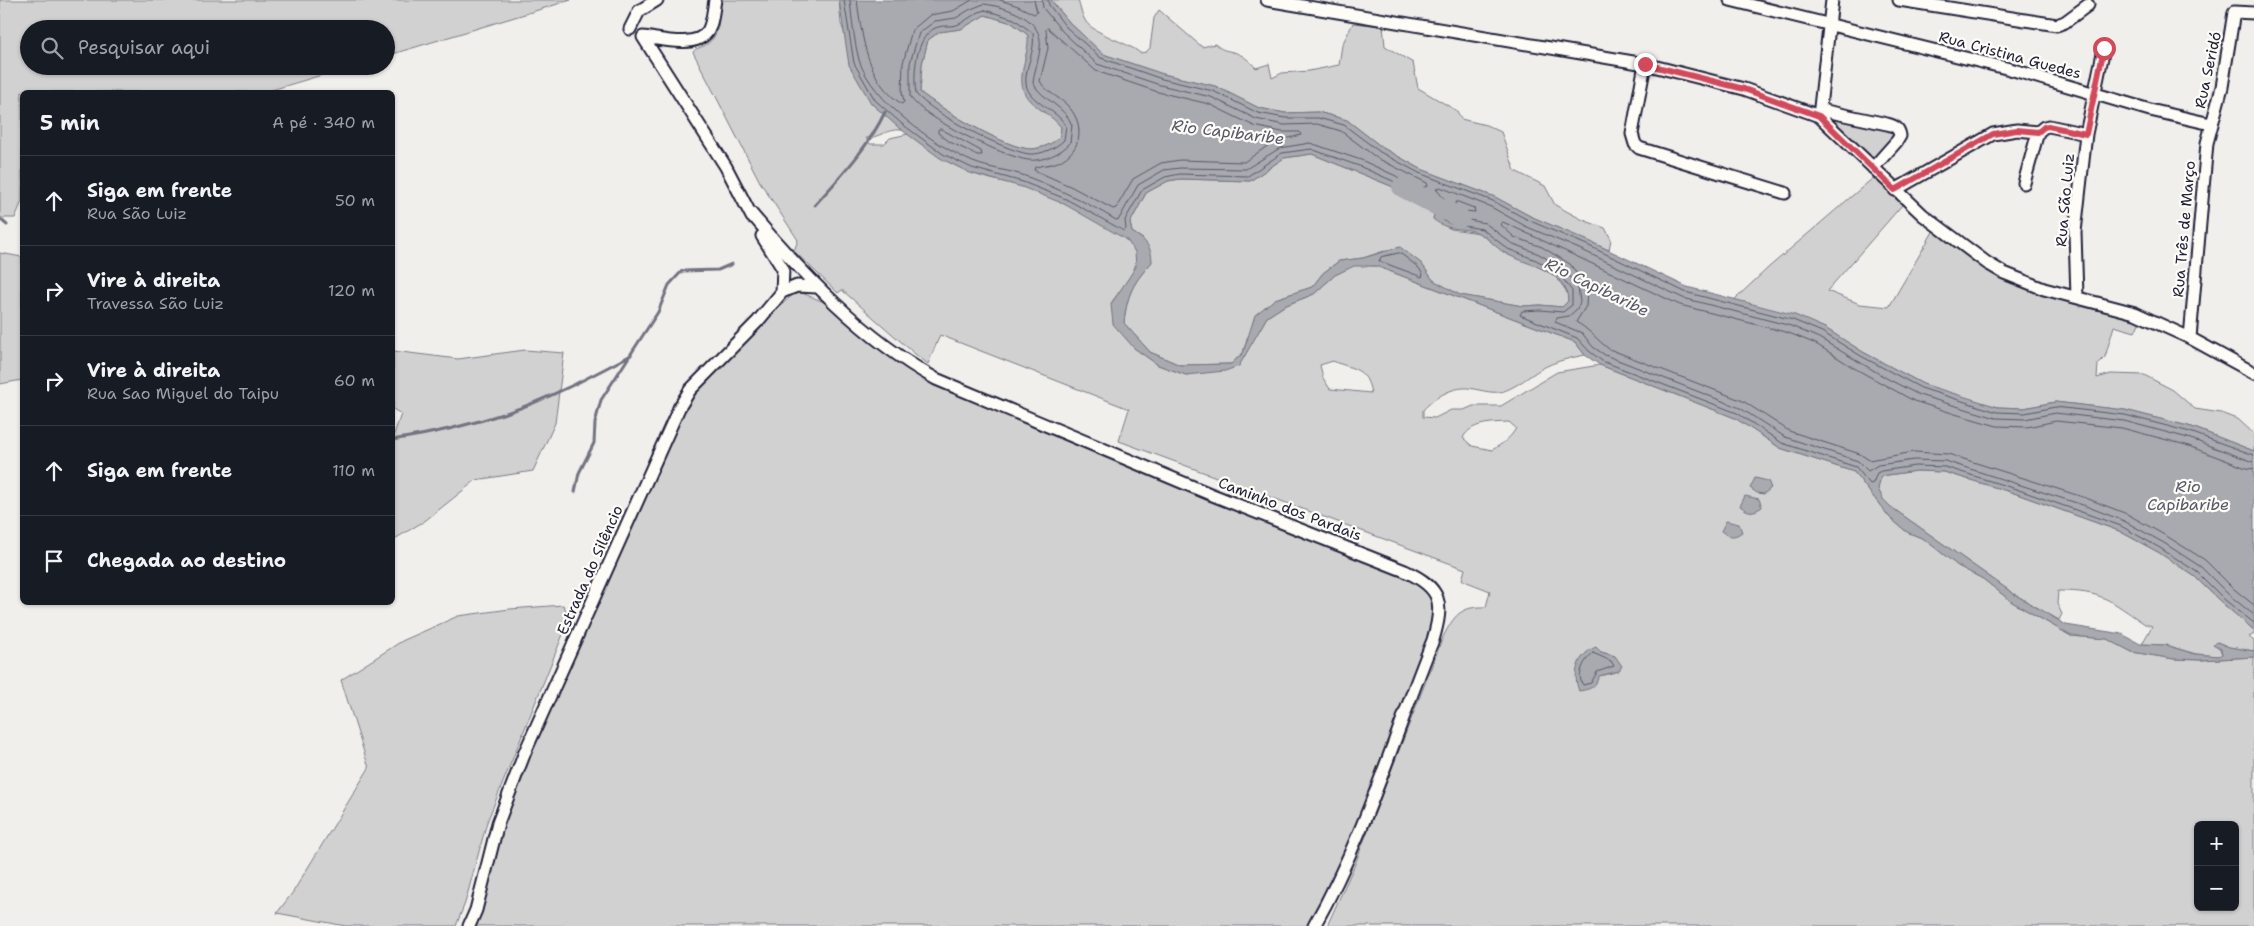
<!DOCTYPE html>
<html lang="pt">
<head>
<meta charset="utf-8">
<style>
	body { margin:0; font-family:"Shantell Sans",sans-serif; background:#242831; color:#f1f3f6 }
	.controls { position:absolute; right:15px; bottom:15px; display:grid; overflow:hidden; border-radius:8px; box-shadow:0 1px 4px #0004 }
	.controls button { width:45px; height:45px; display:grid; place-items:center; padding:0; border:0; border-bottom:1px solid #363941; background:#171b24; color:#f1f3f6; font:25px sans-serif }
	.stop { position:absolute; width:15px; height:15px; margin:-11px; border:4px solid #d1495b; border-radius:50%; background:#fff }
	.stop.end { background:#d1495b; border-color:#fff; box-shadow:0 1px 5px #0008 }
	.list { margin:0; padding:0; list-style:none }
	h2 { display:flex; justify-content:space-between; align-items:center; height:65px; margin:0; padding:0 20px; font-size:21px }
	h2 small { font-size:16px; font-weight:400; color:#9ea1a6 }
	.list li { display:grid; grid-template-columns:32px 1fr auto; gap:15px; align-items:center; box-sizing:border-box; height:90px; padding:0 20px; border-top:1px solid #363941 }
	.list b { display:block; font-size:19px; white-space:nowrap }
	.list p { margin:0; font-size:16px; white-space:nowrap; color:#9ea1a6 }
	.list em { font-size:16px; font-style:normal; color:#9ea1a6 }
	.icon { flex:none; width:28px; height:28px; fill:none; stroke:currentColor; stroke-width:2; stroke-linecap:round; stroke-linejoin:round }
	.map { position:relative; flex:none; width:2254px; height:926px; overflow:hidden }
	.search { position:absolute; background:#171b24; box-shadow:0 1px 4px #0004; left:20px; top:20px; width:375px; height:55px; display:flex; align-items:center; gap:12px; box-sizing:border-box; padding:0 18px; border-radius:28px; color:#9ea1a6; font-size:19px }
	.panel { position:absolute; background:#171b24; box-shadow:0 1px 4px #0004; left:20px; top:90px; width:375px; height:515px; border-radius:8px }
	.map>svg:first-child { display:block }
	.green { fill:#d2d1d1; stroke:#7a7a86; fill-rule:evenodd }
	.water { fill:#a9a9b0; stroke:#737381; fill-rule:evenodd }
	.lines { fill:none; stroke-linecap:round; stroke-linejoin:round }
	.shore { stroke:#58586a; stroke-width:1 }
	.stream { stroke:#737381; stroke-width:3 }
	.river { stroke:#a9a9b0; stroke-width:20 }
	.street-casing { stroke:#22223b; stroke-width:15 }
	.street { stroke:#fdfcf7; stroke-width:11 }
	.route { stroke:#d1495b; stroke-width:6 }
	.labels { text-anchor:middle; dominant-baseline:central; stroke-width:4.5; stroke-linejoin:round; paint-order:stroke }
	.street-label { font-size:15px; fill:#22223b; stroke:#fdfcf7 }
	.water-label { font-size:16px; font-style:italic; fill:#58586a; stroke:#fdfcf7 }
</style>
</head>
<body>
<div class="map">
<svg width="2254" height="926" viewBox="0 0 2254 926">
	<rect width="100%" height="100%" fill="#f0efec"/>
	<filter id="ink" filterUnits="userSpaceOnUse"><feTurbulence type="fractalNoise" baseFrequency=".02" numOctaves="2"/><feDisplacementMap in="SourceGraphic" scale="10" xChannelSelector="R" yChannelSelector="G"/><feConvolveMatrix kernelMatrix="1 2 1 2 8 2 1 2 1" color-interpolation-filters="sRGB"/></filter>
	<g filter="url(#ink)">
		<path class="green" d="M0 0H571L386 56V29H29V66H352L265 92H22V201L15 218H0Z
			M720 0H839L841 24 871 103 902 130C888 128 879 138 866 138L870 144H884L890 138 908 134C927 149 946 162 969 172 985 179 1003 181 1020 186 1044 193 1125 229 1135 251 1142 268 1120 290 1111 303L1134 348 1158 365 1186 375 1238 366 1267 317 1284 306 1314 294 1335 275 1354 265 1376 266 1575 342 1585 355C1570 358 1555 361 1541 369 1529 376 1518 386 1504 391 1494 394 1485 391 1474 389 1455 384 1435 397 1423 410V417L1435 418 1451 410H1464L1473 406H1501L1557 372 1600 365 1735 418 1780 448 1854 472 1890 518 1907 532 1924 539 1958 566 1983 579 2012 602 2071 636 2107 639 2132 652 2174 659 2201 660 2254 657V926H1327L1355 864 1443 637C1454 616 1460 606 1486 607L1490 591 1462 580 1465 569 1119 441 1129 409 940 335 928 364 915 354 842 290 838 293 794 251 798 240 760 182 693 52C697 47 702 48 707 44 721 35 719 15 720 0ZM1333 361C1354 370 1366 367 1371 393L1330 389 1323 378 1320 365ZM1509 422 1516 428C1511 438 1502 444 1492 450L1472 446 1463 438C1471 422 1492 423 1509 422ZM1601 652 1615 656 1619 671 1599 676ZM2198 825H2235V907H2198Z
			M1051 0H1078C1080 7 1082 16 1086 22 1095 34 1127 42 1140 53L1146 52 1150 48 1154 18 1159 10 1202 47 1215 44C1222 50 1224 50 1233 52 1242 54 1250 61 1256 68L1269 64 1272 78 1282 73 1309 71 1339 65 1342 45 1353 23 1383 26 1385 46 1413 63 1418 88 1457 111 1461 119 1486 125 1501 132 1515 171 1545 186 1555 205 1583 220 1605 228 1611 239 1609 250 1530 216 1495 197 1421 169 1383 148 1347 120 1318 112 1285 113 1259 108 1215 86 1163 74 1103 54 1070 23Z
			M985 15 1012 23 1028 35 1029 47 1025 58 1030 101 1054 118 1061 127 1060 137C1052 144 1043 148 1032 149 1008 150 940 108 920 92L922 64 928 40 939 32 961 29Z
			M1826 115 1886 129 1892 134 1893 137 1871 162Z
			M1312 154 1391 186 1404 196 1417 201 1428 199 1436 205 1433 219 1451 229 1480 233 1506 254 1534 264 1555 276 1568 293V301L1562 307 1540 305 1523 306 1460 295 1433 280 1421 263 1384 251 1363 258 1339 261 1323 273 1312 287 1275 299 1247 338 1243 353 1231 364 1180 365 1150 352 1124 323C1127 294 1133 283 1152 262L1143 239 1132 232 1130 223 1146 193 1168 181 1180 179 1250 181 1284 158Z
			M1873 178 1903 204 1827 291 1860 304 1889 307 1934 230C1953 245 1985 272 2007 281 2049 300 2096 309 2140 321L2135 332 2114 326 2105 357 2098 364 2097 378 2111 374 2144 375 2173 390 2195 409 2221 413 2239 420 2254 434V451L2192 427 2125 410 2055 402 2024 408 1998 407 1961 397 1923 384 1863 352 1825 328 1734 300 1768 268Z
			M0 253 22 257V380L0 384Z
			M797 291 824 302 881 349 919 374 1417 576 1440 606 1402 723 1314 926H469L498 823 679 408 758 321 779 307Z
			M525 350 564 353 555 423 533 471 476 480 426 520 393 540V437L401 414 393 409V351L458 359Z
			M1916 471 1944 472 2014 493 2119 531 2158 552 2194 576 2222 603 2254 630V634L2249 637 2254 641V651L2229 647 2217 642 2222 654 2219 656 2196 654 2165 645 2142 644 2152 626 2145 624C2109 600 2103 591 2058 591L2057 604 2062 614 2059 620 2014 594 1891 507 1883 499 1878 489 1881 476Z
			M563 605 570 617 487 822 465 903 456 926H346L277 913 293 892 369 768 341 680 402 641 458 616 510 609Z"/>
		<path class="water" d="M839 0H1051L1070 23 1103 54 1163 74 1215 86 1259 108 1285 113 1318 112 1347 120 1383 148 1421 169 1495 197 1530 216 1589 241 1687 287 1795 315 1825 328 1863 352 1923 384 1998 407 2024 408 2055 402 2125 410 2192 427 2254 451V630L2222 603 2194 576 2158 552 2119 531 2014 493 1944 472 1916 471 1881 476 1878 489 1883 499 1891 507 2014 594 2066 625 2122 634 2140 644 2165 645 2195 654 2219 656 2222 654 2221 649 2213 644 2217 642 2229 647 2254 651V657L2201 660 2174 659 2132 652 2107 639 2071 636 2012 602 1983 579 1958 566 1924 539 1907 532 1890 518 1854 472 1780 448 1735 418 1600 365 1585 355 1575 342 1376 266H1354L1335 275 1314 294 1284 306 1267 317 1239 366 1225 371 1186 375 1158 365 1134 348 1113 324 1111 304 1136 267 1135 252 1127 240 1064 204 1022 187 970 173 940 158 899 128 871 103 849 65ZM985 15 1012 23 1028 35C1030 57 1011 83 1031 102 1041 111 1052 116 1061 127L1060 137C1052 144 1043 148 1032 149 1008 150 939 108 920 92L922 64 928 40 939 32 961 29ZM1312 154 1391 186 1404 196 1417 201 1428 199 1436 205 1433 219C1451 234 1464 225 1480 234 1489 238 1496 248 1505 253 1527 266 1567 269 1568 301L1562 307 1540 305 1523 306 1460 295 1433 280 1421 263 1400 247 1363 258 1339 261 1323 273 1312 287 1275 299 1255 315 1243 353 1231 364 1180 365 1150 352 1124 323C1127 294 1133 283 1152 262 1152 246 1145 240 1132 232L1130 223 1146 193 1168 181 1180 179 1250 181 1284 158Z
			M1755 478 1768 481 1771 488 1764 494 1757 493 1750 488Z
			M1745 496 1759 499 1762 507C1753 513 1749 513 1740 506Z
			M1726 521 1739 524 1742 532C1734 538 1730 537 1721 531Z
			M1596 647 1601 652 1615 656 1622 666 1619 671 1599 676C1595 688 1591 689 1579 691 1572 673 1578 654 1596 647Z"/>
		<g class="lines">
			<path class="shore" d="M844 0 854 63 875 100 902 124 943 154 972 168 1023 182 1066 199 1124 231 1126 229 1125 220 1142 190 1165 177 1180 174 1248 176 1282 153 1311 149 1359 166 1393 181 1407 192 1416 196 1430 194 1440 203 1439 216 1444 221 1451 224 1482 229 1508 249 1536 260 1557 271 1572 291V305L1563 312 1540 310 1522 311 1520 315 1577 338 1589 351 1602 361 1737 413 1782 443 1856 467 1870 484 1873 483 1877 473 1881 471 1915 466 1945 467 2016 489 2121 526 2160 548 2197 572 2225 600 2254 623
				M850 0C852 20 854 41 859 60 872 101 934 145 973 162 990 169 1010 170 1028 177 1059 189 1088 203 1116 220L1119 219 1138 185 1164 170 1180 168 1246 169 1280 148 1310 143 1361 160 1396 176 1417 189 1428 186 1427 183 1377 158 1341 131 1317 124 1284 125 1256 119 1211 97 1160 85 1097 64 1062 31 1043 8 1042 0
				M857 0C862 37 867 82 902 104L904 102 902 92 903 63 912 30 930 15 953 11 972 0
				M1000 0 1018 6 1034 14 1037 12 1034 0
				M1048 0 1049 5 1066 27 1101 58 1162 79 1213 91 1258 113 1285 118H1318L1344 125 1380 152 1419 173 1493 201 1528 220 1587 245 1685 292 1793 320 1822 332 1861 356 1921 388 1997 412 2025 413 2055 407 2125 415 2190 432 2254 455
				M984 4C1008 7 1044 19 1040 48 1039 60 1034 71 1033 83 1042 100 1065 106 1072 125L1070 143C1062 153 1042 162 1028 160 1002 156 925 119 910 97V63L919 33 935 21 956 18 969 10Z
				M985 10 1014 19 1033 33C1036 52 1024 68 1026 84 1029 103 1057 109 1066 126L1064 140C1056 148 1041 155 1029 154 1003 150 933 114 916 94 913 74 915 34 938 27 944 25 951 27 957 25 967 21 975 12 985 10Z
				M1048 28 1096 71 1158 92 1209 104 1254 126 1282 132H1300L1301 135 1275 141 1244 162 1180 160 1161 163 1133 179 1116 208 1113 209 1072 187 1034 170 1035 167C1043 165 1051 165 1058 162 1084 150 1085 122 1066 104 1057 96 1046 92 1040 81L1048 48 1046 30Z
				M941 129 981 151 982 155H977L950 142 938 133V130Z
				M1458 202 1474 208 1475 212 1456 210 1455 203Z
				M1400 253 1418 267 1423 274 1422 277 1379 261 1381 257Z
				M2254 462 2188 438 2124 421 2055 413 2025 419 1996 418 1919 395 1888 379 1819 338 1791 326 1683 298 1584 251 1525 226 1491 207 1440 187 1436 189 1446 201 1448 216 1485 223 1511 243 1539 254 1562 268 1578 287 1580 302 1577 309 1569 316 1557 318 1555 322 1582 333 1593 347 1605 355 1740 408 1785 437 1858 461 1868 471 1878 465 1914 460 1945 461 2083 505 2124 521 2164 543 2201 567 2229 595 2254 615
				M2254 469 2246 468 2186 445 2122 428 2056 421 2027 427 1997 426 1955 414 1914 401 1854 368 1816 344 1789 333 1680 305 1503 222 1500 224 1514 237 1542 247 1570 264 1583 282 1587 291 1586 306 1576 322C1589 329 1597 340 1609 349L1743 401 1789 431 1860 454 1869 460 1914 452 1948 454 2086 498 2127 514 2168 537 2205 560 2234 589 2254 605
				M1593 653 1611 661 1614 666 1597 672 1591 683 1583 685C1576 675 1584 660 1593 653Z"/>
			<path class="stream" d="M815 205C841 176 868 148 885 112
				M0 219 7 225
				M392 440C432 434 470 425 509 412 549 399 593 375 631 355
				M575 492 579 473 594 443 595 423 601 400 658 312 669 285 682 271 718 270 732 264"/>
			<path class="river" d="M1402 187 1460 218"/>
			<g class="street-casing">
				<path id="street" d="M1267 0 1645 64 1744 89 1819 116 1923 215 1987 263 2004 273 2044 289 2135 313 2190 338 2254 373
					M1730 0 2010 69 2150 110 2211 124
					M1899 0 2057 25 2065 22 2088 5
					M630 29 639 11 657 0
					M643 37 726 167 752 217
					M643 37C661 39 696 49 708 31 713 22 713 10 715 0
					M1645 64 1632 134 1635 144 1639 148 1785 193
					M1821 110 1887 124C1895 126 1899 128 1900 136L1897 141 1873 168
					M1819 116 1832 0
					M2024 183 2038 132
					M1895 190 1993 134 2017 130 2038 132 2044 127 2049 126 2086 134
					M750 212C803 275 864 339 936 379L1210 494 1405 571C1442 588 1444 603 1433 640 1394 736 1365 836 1314 926
					M762 236 783 269 782 292
					M2077 297 2075 232 2086 134 2104 48
					M2190 338 2207 143 2222 87 2234 12 2254 13
					M469 926 476 910 498 823 525 752 679 408 690 390 758 321 782 292 797 286 817 287"/>
			</g>
			<use href="#street" class="street"/>
		</g>
	</g>
	<g class="lines" filter="url(#ink)">
		<path class="route" d="M1645 64 1744 89 1819 116 1895 190 1993 134 2017 130 2038 132 2044 127 2048 126 2086 134 2104 48"/>
	</g>
	<g class="labels">
		<g class="street-label">
			<text transform="translate(2010 55) rotate(15)">Rua Cristina Guedes</text>
			<text transform="translate(2208 70) rotate(-78)">Rua Seridó</text>
			<text transform="translate(2065 200) rotate(-85)">Rua São Luiz</text>
			<text transform="translate(2184 229) rotate(-85)">Rua Três de Março</text>
			<text transform="translate(1290 509) rotate(21)">Caminho dos Pardais</text>
			<text transform="translate(590 570) rotate(-66)">Estrada do Silêncio</text>
		</g>
		<g class="water-label">
			<text transform="translate(1228 132) rotate(7)">Rio Capibaribe</text>
			<text transform="translate(1597 287) rotate(26)">Rio Capibaribe</text>
			<text x="2188" y="486">Rio<tspan x="2188" dy="18">Capibaribe</tspan></text>
		</g>
	</g>
</svg>
<div class="controls">
<button>+</button>
<button>−</button>
</div>
<div class="stop" style="left:2104px;top:48px"></div>
<div class="stop end" style="left:1645px;top:64px"></div>
<div class="search"><svg class="icon" aria-label="search" viewBox="0 0 24 24"><circle cx="10" cy="10" r="6"/><path d="M15 15l6 6"/></svg>Pesquisar aqui</div>
<section class="panel">
<h2>5 min<small>A pé · 340 m</small></h2>
<ul class="list">
<li><svg class="icon" aria-label="ahead" viewBox="0 0 24 24"><path d="M12 20V5M6 11l6-6 6 6"/></svg><div><b>Siga em frente</b><p>Rua São Luiz</p></div><em>50 m</em></li>
<li><svg class="icon" aria-label="right" viewBox="0 0 24 24"><path d="M7 20v-9h11M14 6l5 5-5 5"/></svg><div><b>Vire à direita</b><p>Travessa São Luiz</p></div><em>120 m</em></li>
<li><svg class="icon" aria-label="right" viewBox="0 0 24 24"><path d="M7 20v-9h11M14 6l5 5-5 5"/></svg><div><b>Vire à direita</b><p>Rua Sao Miguel do Taipu</p></div><em>60 m</em></li>
<li><svg class="icon" aria-label="ahead" viewBox="0 0 24 24"><path d="M12 20V5M6 11l6-6 6 6"/></svg><div><b>Siga em frente</b></div><em>110 m</em></li>
<li><svg class="icon" aria-label="arrive" viewBox="0 0 24 24"><path d="M6 21V4h12l-3 4 3 4H6"/></svg><div><b>Chegada ao destino</b></div></li>
</ul>
</section>
</div>
</body>
</html>
